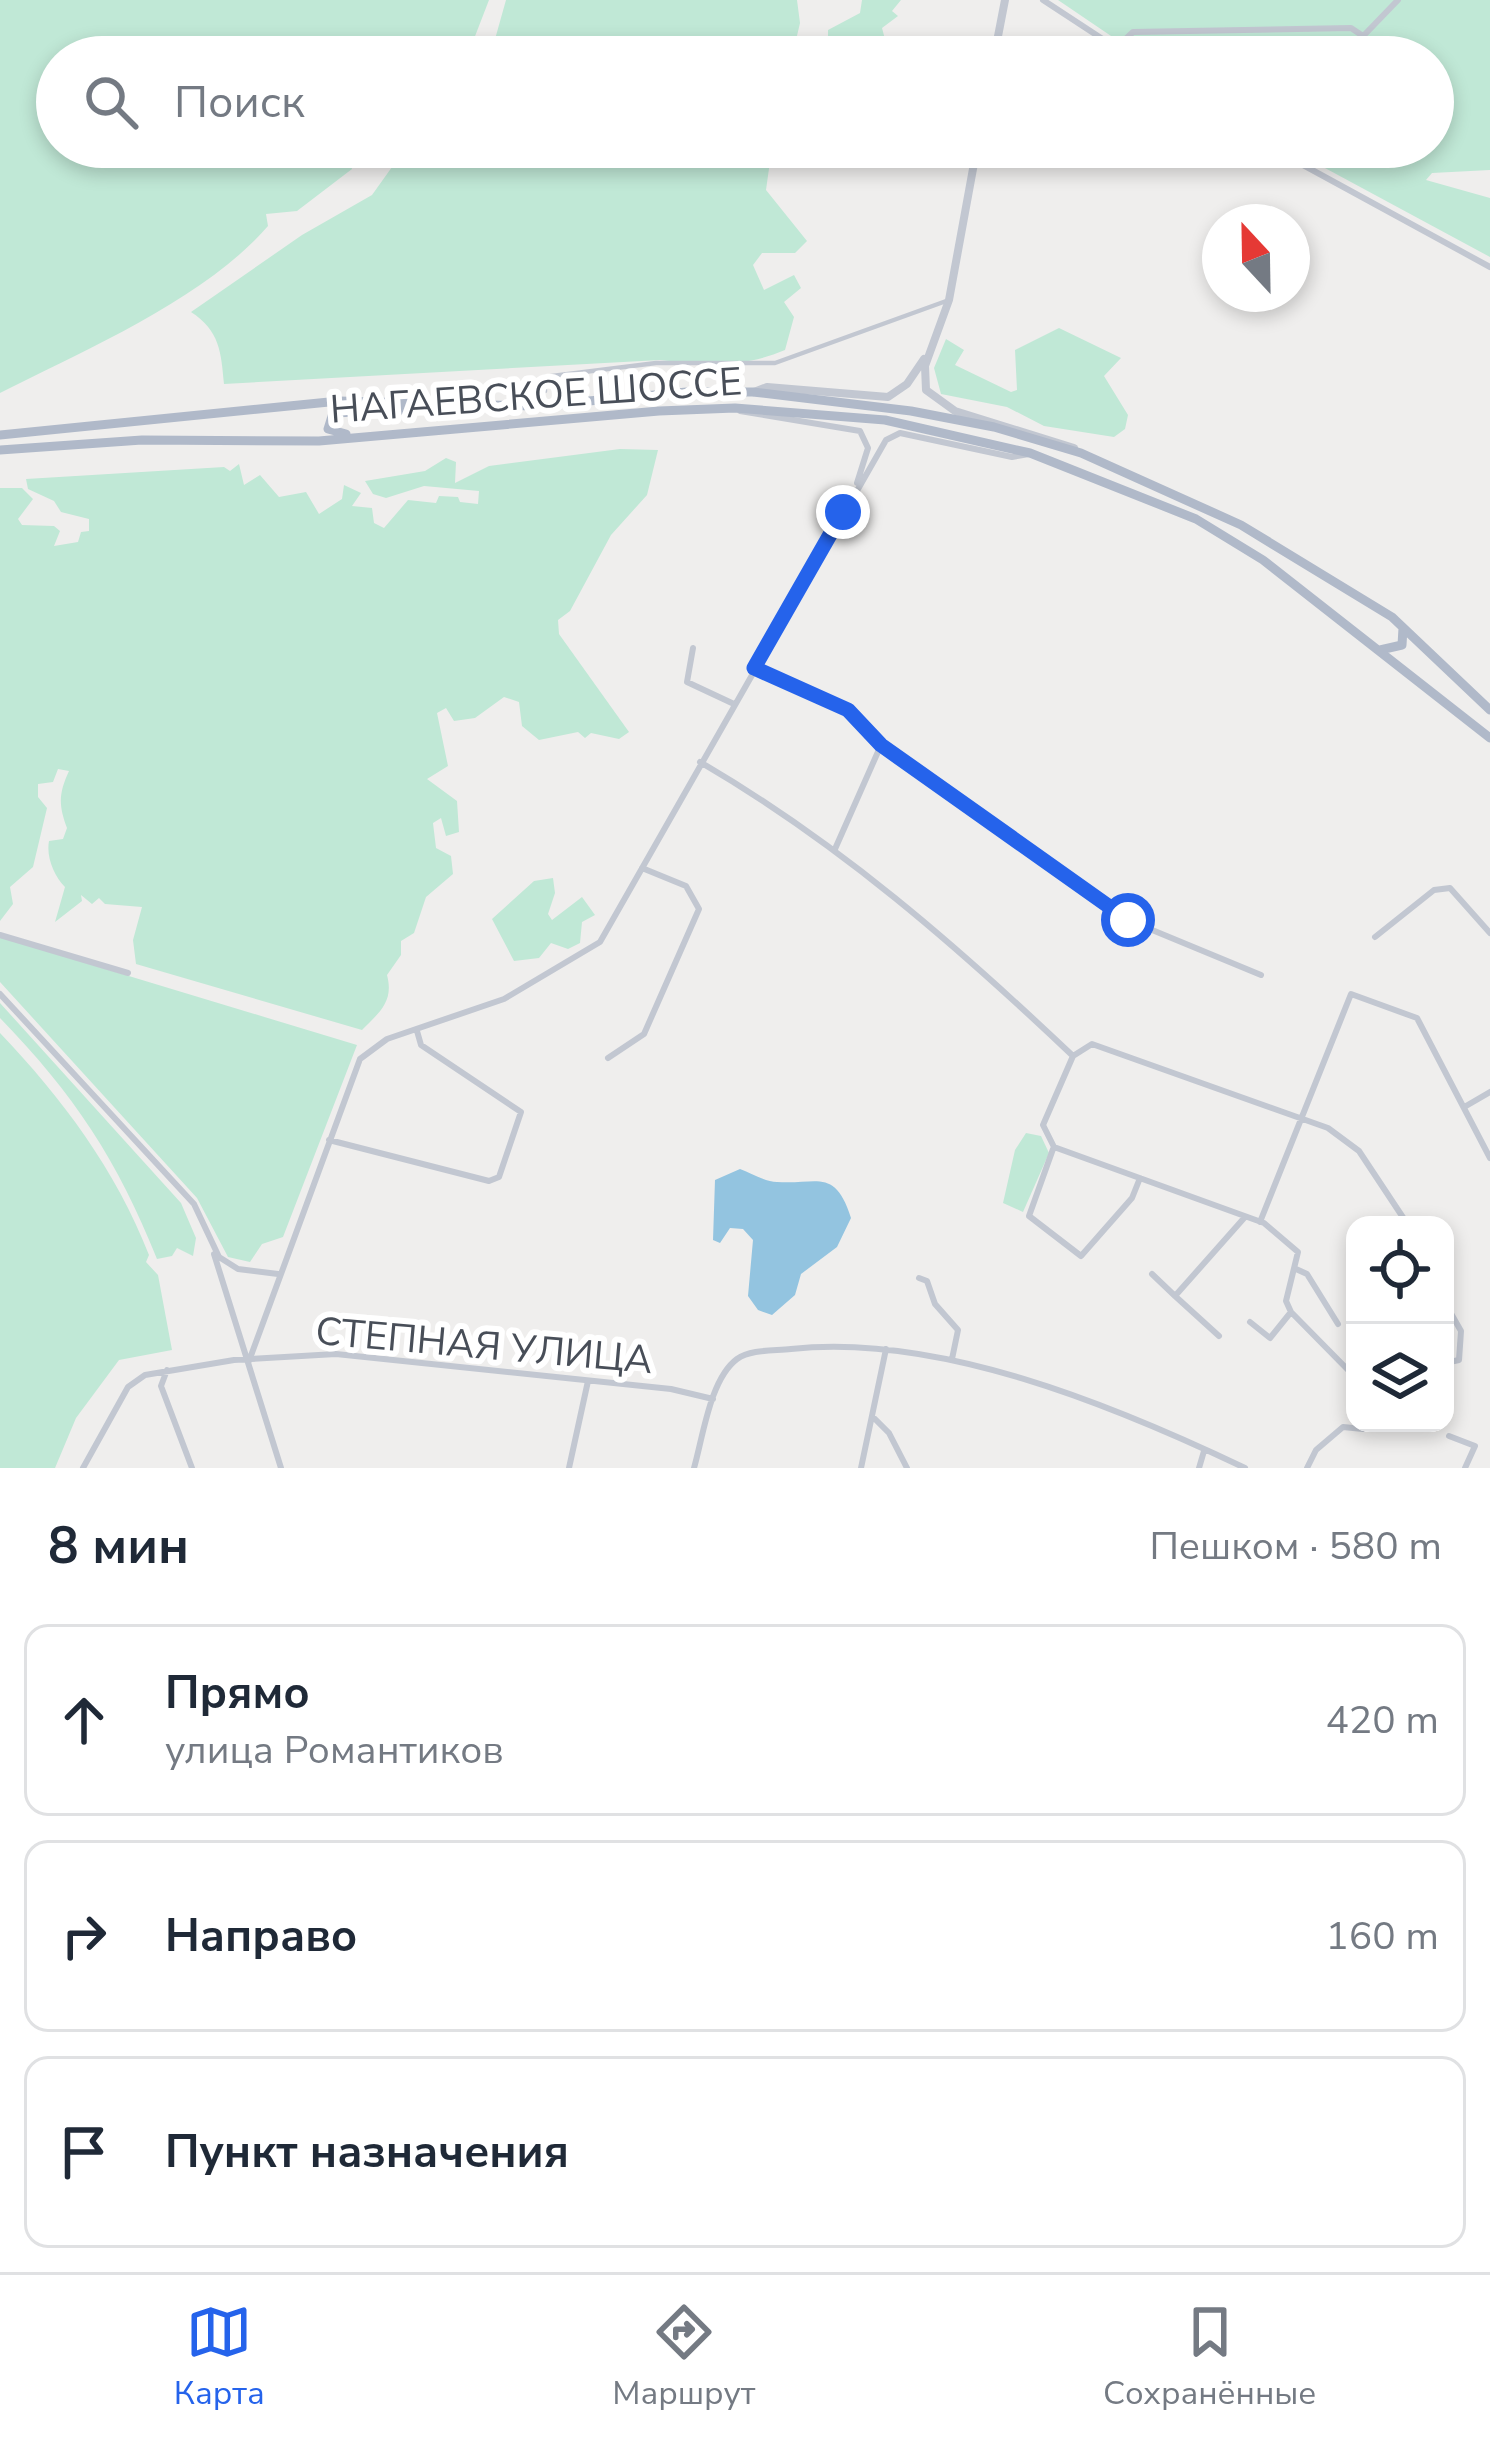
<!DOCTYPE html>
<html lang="ru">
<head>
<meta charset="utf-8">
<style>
	body { margin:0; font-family:"Nunito Sans",sans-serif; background:#f6f6f7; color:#1f2937 }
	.controls { position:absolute; right:36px; bottom:36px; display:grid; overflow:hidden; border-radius:24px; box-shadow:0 6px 18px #0003 }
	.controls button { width:108px; height:108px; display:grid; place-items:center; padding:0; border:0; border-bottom:3px solid #e0e1e3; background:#fff; color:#1f2937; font:60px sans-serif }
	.compass { position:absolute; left:1202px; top:204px; width:108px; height:108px; border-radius:50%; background:#fff; box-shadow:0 6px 18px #0003; rotate:338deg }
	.stop { position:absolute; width:36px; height:36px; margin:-27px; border:9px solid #2563eb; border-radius:50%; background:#fff }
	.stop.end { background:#2563eb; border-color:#fff; box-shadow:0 3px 12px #0008 }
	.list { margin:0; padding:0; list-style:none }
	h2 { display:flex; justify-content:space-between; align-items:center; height:156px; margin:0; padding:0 48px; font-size:51px }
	h2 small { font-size:39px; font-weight:400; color:#747a83 }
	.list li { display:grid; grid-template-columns:78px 1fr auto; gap:36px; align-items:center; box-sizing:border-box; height:192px; margin:0 24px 24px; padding:0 24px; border:3px solid #e0e1e3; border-radius:24px }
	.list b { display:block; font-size:45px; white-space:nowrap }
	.list p { margin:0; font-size:39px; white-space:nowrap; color:#747a83 }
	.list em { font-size:39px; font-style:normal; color:#747a83 }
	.icon { flex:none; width:66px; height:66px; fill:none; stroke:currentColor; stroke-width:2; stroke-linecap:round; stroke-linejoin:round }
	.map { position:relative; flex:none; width:1490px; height:1468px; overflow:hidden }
	.search { position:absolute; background:#fff; box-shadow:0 6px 18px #0003; left:36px; right:36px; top:36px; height:132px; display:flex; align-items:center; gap:30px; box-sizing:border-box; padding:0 42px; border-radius:66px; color:#747a83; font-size:45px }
	.sheet { height:804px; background:#fff }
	nav { display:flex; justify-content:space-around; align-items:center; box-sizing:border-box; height:168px; border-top:3px solid #e0e1e3; background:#fff; font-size:33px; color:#747a83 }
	nav a { display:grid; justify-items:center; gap:6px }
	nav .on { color:#2563eb }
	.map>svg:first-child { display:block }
	.green { fill:#c0e8d6 }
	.water { fill:#93c4e0 }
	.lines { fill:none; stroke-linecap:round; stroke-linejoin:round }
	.pedestrian { stroke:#c2c7d1; stroke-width:4.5 }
	.minor { stroke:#c2c7d1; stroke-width:6 }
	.tertiary { stroke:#c2c7d1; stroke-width:8 }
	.primary { stroke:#b0b9c9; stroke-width:9 }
	.route { stroke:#2563eb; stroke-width:15 }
	.labels { text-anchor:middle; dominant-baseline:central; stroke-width:12; stroke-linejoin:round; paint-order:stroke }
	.street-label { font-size:39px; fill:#484e58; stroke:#fff }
</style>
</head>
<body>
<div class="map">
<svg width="1490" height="1468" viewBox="0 0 1490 1468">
	<rect width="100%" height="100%" fill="#efeeed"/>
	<path class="green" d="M0 0H489L467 57H57V147H347L352 169 297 211 266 214 268 226C205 299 85 350 0 393Z
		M506 0H797L800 23 792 57H490Z
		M862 0H901L892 11 898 16 882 28 886 43C872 46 846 48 828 44V30L860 13Z
		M1058 0H1490V170L1432 173 1426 180 1490 198V257L1286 147H1433V57H1142Z
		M424 147H772L766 190 807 241 795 253H762L753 265 764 290 794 275 801 288 784 302 794 317 785 350C743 368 705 365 660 360L224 384C221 352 220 331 191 312L302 235 372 195 392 167Z
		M1059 328 1121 358 1104 376 1128 415 1125 429 1114 437 1044 426 1007 407 941 394 934 368 946 339 964 350 955 365 1011 392 1017 390 1015 350Z
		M620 449 658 450 647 495 611 535 570 611 558 620 559 634 629 732 619 739 591 733 585 738 578 732 539 740 522 726 519 702 504 697 475 718 454 721 446 708 437 713 448 766 427 779 457 801 459 832 446 836 441 818 433 823 436 848 451 856 453 874 426 897 414 933 401 941V955L387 975C394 1001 380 1012 362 1030L136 964 133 940 142 907 105 904 99 898 92 904 81 895 82 901 55 922 65 887C54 876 46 857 49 841L63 839 67 828C58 804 59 793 69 771L58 769 53 782 38 784V797L47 808 33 867 10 887 13 904 0 921V488H22L33 499 18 519 22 525 54 526 60 531 54 546 78 542 81 532 89 531V519L61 512 54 501 28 489 26 479 224 467 230 471 239 464 244 485 260 475 279 497 306 492 319 514 342 499 344 485 361 493 352 506 372 508 374 523 384 528 408 500 436 503 439 496 458 497 460 502 478 504 479 491 424 486 386 498 373 494 365 481 425 471 446 458 456 462 455 483 489 466Z
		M553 878 555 893 548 914 552 920 582 897 595 915 582 922 580 943 568 949 551 943 539 958 514 961 492 919 534 881Z
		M0 937 357 1045 283 1237 262 1244 250 1262 228 1257 197 1198 0 982Z
		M0 1003 181 1203 196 1238 193 1256 177 1248 172 1256 157 1259C118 1161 74 1094 0 1018Z
		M0 1033C62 1098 116 1170 149 1255L146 1262 158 1275 172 1350 119 1360 76 1418 55 1468H0Z
		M1026 1133 1041 1136 1049 1153 1023 1212 1003 1203 1015 1150Z"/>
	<path class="water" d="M740 1169C751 1173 766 1182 777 1182 817 1185 835 1167 851 1218L837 1247 801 1274 795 1295 772 1315 758 1310 748 1296 753 1240 743 1229 730 1228 720 1243 713 1240 715 1180Z"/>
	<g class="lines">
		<path class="pedestrian" d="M545 391 544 377 656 363H775L949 300"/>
		<path class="minor" d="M1043 0 1130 57
			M1116 48 1133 32 1351 28 1363 36
			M1343 57 1398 0
			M1270 147 1490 267
			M740 411 860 431 868 448 857 483
			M693 648 687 682 734 704
			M755 668 848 710 881 745 1128 920 1261 975
			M700 762C839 843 957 946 1073 1056L1092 1044 1328 1128 1359 1151 1408 1225
			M835 849 881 745
			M0 935 128 973
			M1375 937 1434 890 1450 888 1490 933
			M0 994 194 1204 219 1257 238 1269 278 1274
			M1073 1056 1043 1125 1054 1147 1264 1223 1298 1252 1286 1301 1291 1312 1355 1377
			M608 1058 644 1034 699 909 686 886 642 868
			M1466 1106 1490 1092
			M329 1140 489 1181 499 1177 521 1112 421 1045 417 1031
			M1053 1149 1029 1216 1081 1256 1132 1198 1140 1178
			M1260 1222 1351 994 1417 1018 1490 1158
			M214 1254 281 1468
			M1296 1269 1307 1274 1338 1324
			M1152 1274 1175 1296
			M919 1278 927 1281 935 1304 958 1330 952 1359
			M1445 1303 1461 1331 1459 1360 1445 1363
			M1250 1322 1270 1338 1291 1312
			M1219 1336 1175 1296 1245 1217
			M249 1361 360 1059 387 1039 504 999 600 942 886 440 900 433 1012 457 1029 454
			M167 1370 161 1386 192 1468
			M875 1419 889 1433 907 1468
			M1449 1436 1475 1446 1465 1468
			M83 1468 128 1387 145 1375 234 1360 336 1354 671 1389 713 1399
			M569 1468 588 1381
			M694 1468C703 1437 710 1379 737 1359 751 1349 774 1351 791 1349 938 1333 1113 1405 1245 1468
			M861 1468 886 1349
			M1199 1468 1204 1451
			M1307 1468 1316 1450 1343 1427 1363 1429 1365 1423"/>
		<path class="tertiary" d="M994 57 1005 0
			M977 147 949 300 925 366 926 390 955 411 1074 448
			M754 392 767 387 888 397 907 384 924 359"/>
		<path class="primary" d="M346 434 328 429 333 413 429 409
			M0 435 339 401 534 406 687 392H753L911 411 994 427 1081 453 1241 525 1392 617 1490 710
			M0 450 142 440 319 441 659 411 735 408 885 420 1030 453 1196 519 1263 560 1490 738
			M1380 650 1402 645 1403 628"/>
	</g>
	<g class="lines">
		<path class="route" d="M843 512 754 668 848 710 881 745 1128 920"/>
	</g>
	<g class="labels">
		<g class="street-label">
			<text transform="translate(536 396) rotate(-4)">НАГАЕВСКОЕ ШОССЕ</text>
			<text transform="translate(484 1346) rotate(5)">СТЕПНАЯ УЛИЦА</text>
		</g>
	</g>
</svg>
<div class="controls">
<button><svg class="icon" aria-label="locate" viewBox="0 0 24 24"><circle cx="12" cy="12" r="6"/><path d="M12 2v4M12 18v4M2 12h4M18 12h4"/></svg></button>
<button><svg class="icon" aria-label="layers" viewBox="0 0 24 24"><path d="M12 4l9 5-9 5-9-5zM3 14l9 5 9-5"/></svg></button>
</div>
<svg class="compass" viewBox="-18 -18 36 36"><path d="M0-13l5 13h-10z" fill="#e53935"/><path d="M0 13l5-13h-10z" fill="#747a83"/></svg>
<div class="stop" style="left:1128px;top:920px"></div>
<div class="stop end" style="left:843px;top:512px"></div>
<div class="search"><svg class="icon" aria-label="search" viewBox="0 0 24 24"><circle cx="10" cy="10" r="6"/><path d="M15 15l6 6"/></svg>Поиск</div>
</div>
<section class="sheet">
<h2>8 мин<small>Пешком · 580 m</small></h2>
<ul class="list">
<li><svg class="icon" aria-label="ahead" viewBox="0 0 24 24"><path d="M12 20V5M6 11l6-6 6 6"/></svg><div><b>Прямо</b><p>улица Романтиков</p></div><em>420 m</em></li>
<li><svg class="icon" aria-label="right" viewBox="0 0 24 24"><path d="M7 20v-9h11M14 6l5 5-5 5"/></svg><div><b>Направо</b></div><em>160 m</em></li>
<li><svg class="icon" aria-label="arrive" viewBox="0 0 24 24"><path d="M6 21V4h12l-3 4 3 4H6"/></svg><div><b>Пункт назначения</b></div></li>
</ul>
</section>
<nav>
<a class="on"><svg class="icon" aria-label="map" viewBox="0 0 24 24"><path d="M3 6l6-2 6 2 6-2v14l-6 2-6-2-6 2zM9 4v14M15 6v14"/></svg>Карта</a>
<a><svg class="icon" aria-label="directions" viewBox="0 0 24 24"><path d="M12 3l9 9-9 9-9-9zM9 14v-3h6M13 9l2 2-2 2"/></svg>Маршрут</a>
<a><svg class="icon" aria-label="saved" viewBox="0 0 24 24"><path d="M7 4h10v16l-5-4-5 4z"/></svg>Сохранённые</a>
</nav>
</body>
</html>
